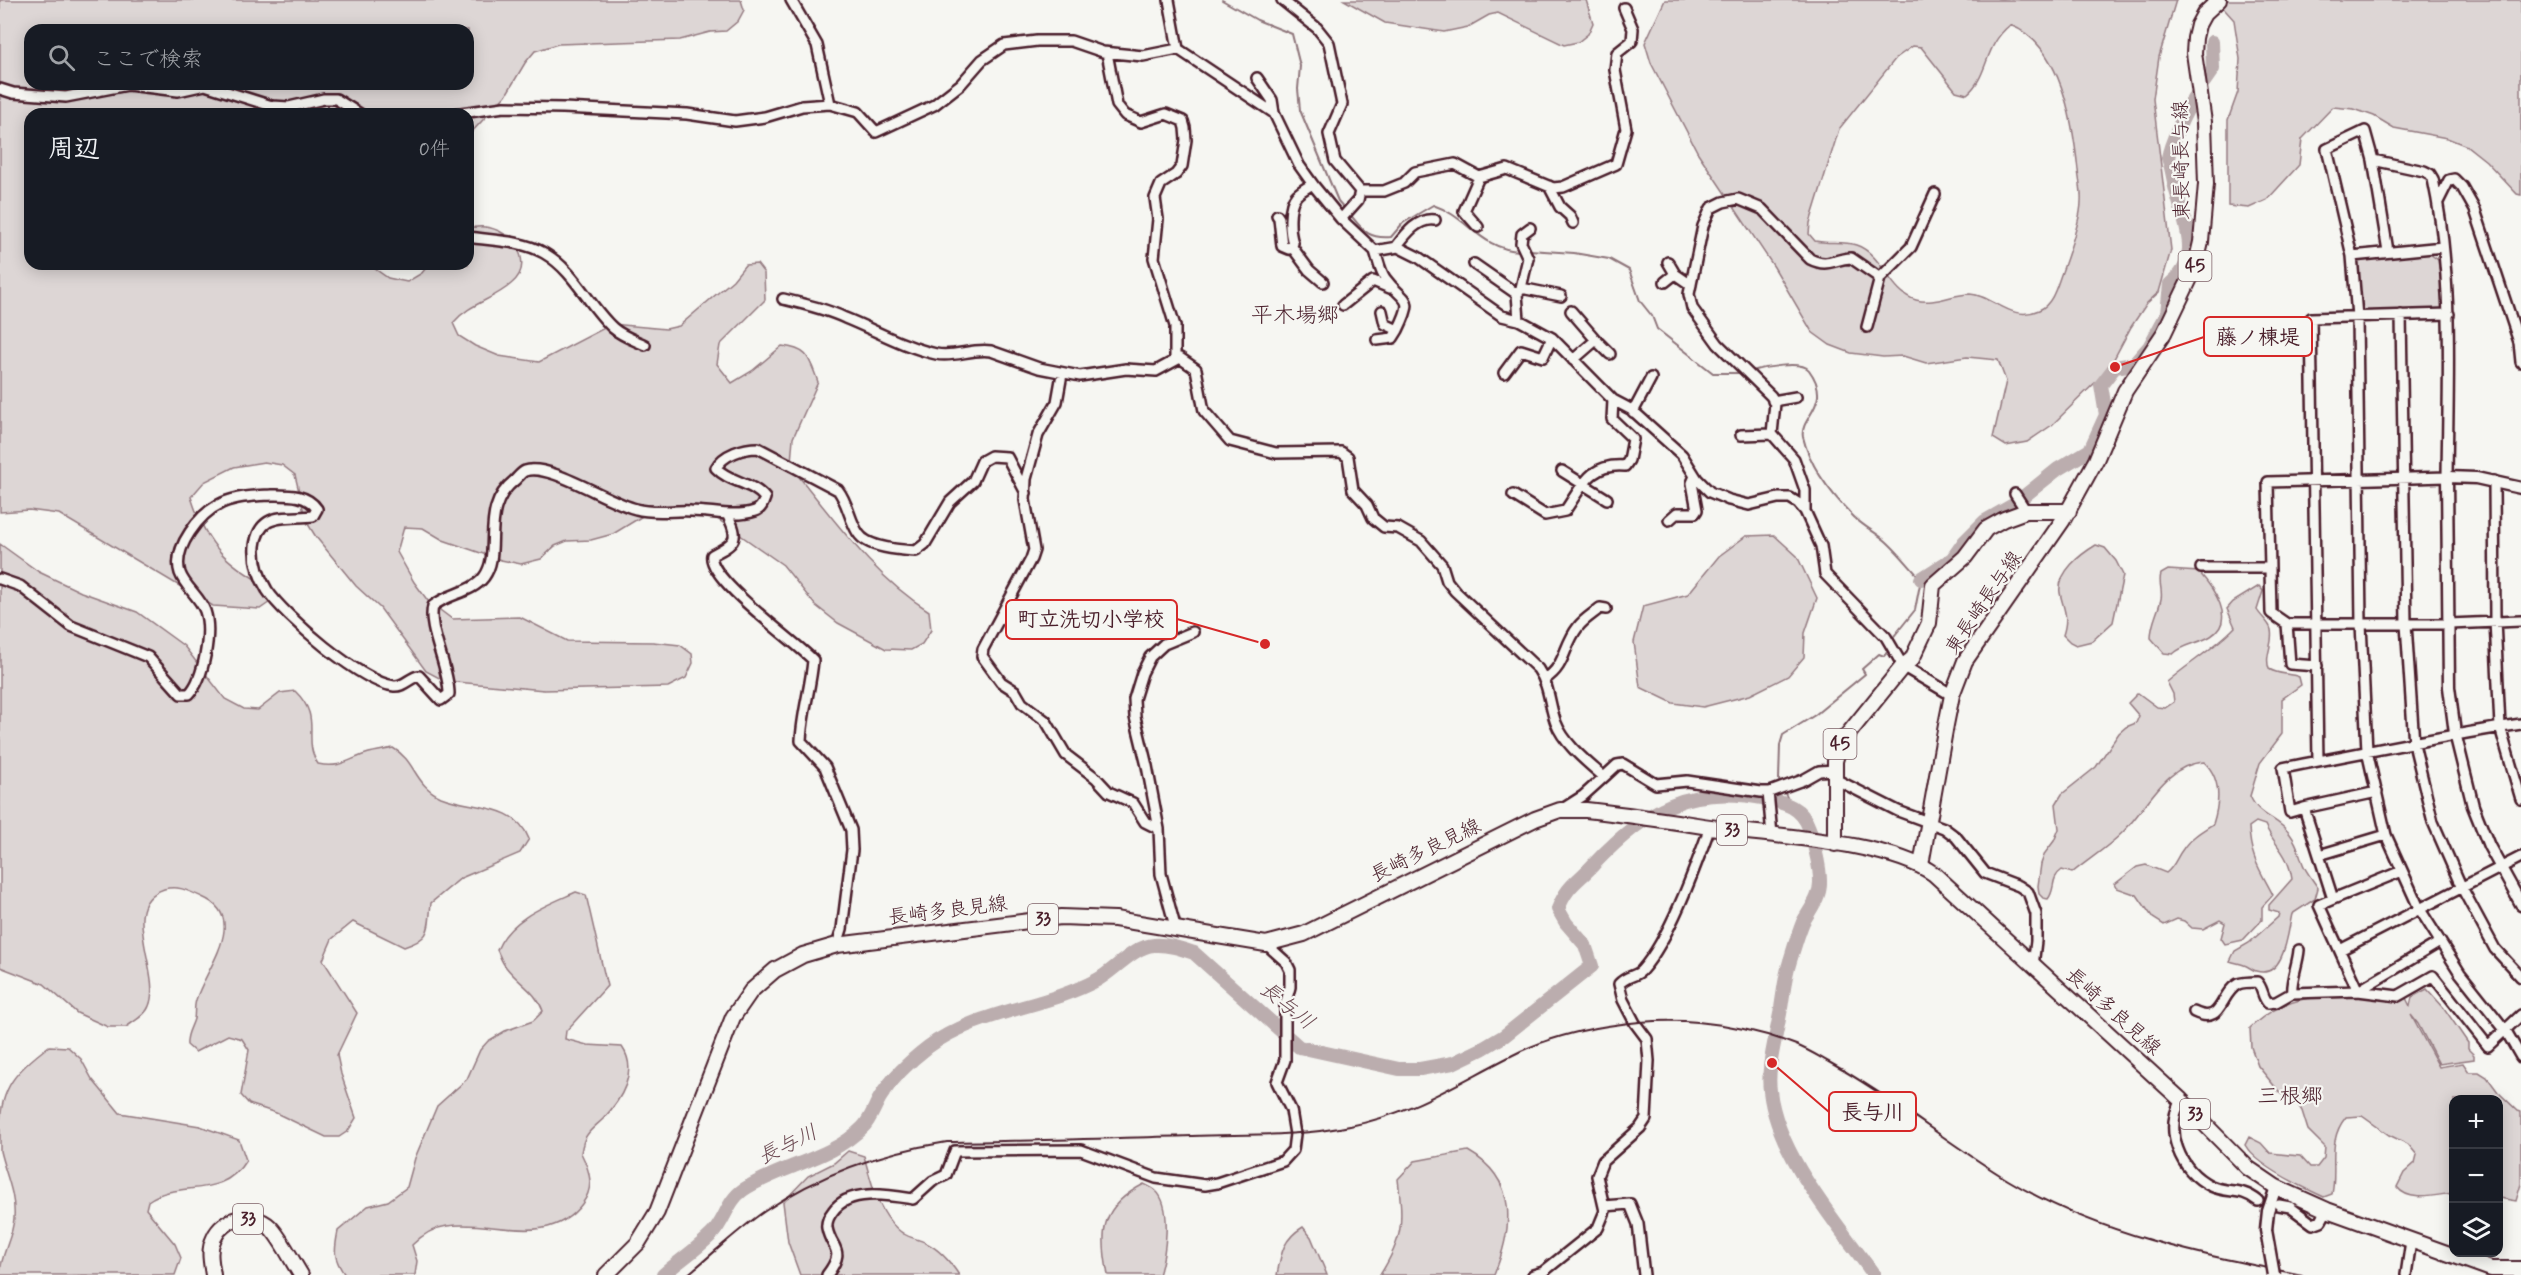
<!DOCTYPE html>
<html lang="ja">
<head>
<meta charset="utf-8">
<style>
	body { margin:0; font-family:Mynerve,"Klee One",sans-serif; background:#242831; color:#f1f3f6 }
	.controls { position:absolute; right:18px; bottom:18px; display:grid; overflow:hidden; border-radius:12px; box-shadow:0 3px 15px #0003 }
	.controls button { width:54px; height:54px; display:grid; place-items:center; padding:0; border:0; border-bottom:2px solid #363941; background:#171b24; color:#f1f3f6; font:30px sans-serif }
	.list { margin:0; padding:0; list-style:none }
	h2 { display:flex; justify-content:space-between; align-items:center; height:78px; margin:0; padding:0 24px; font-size:26px }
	h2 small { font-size:20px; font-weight:400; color:#9ea1a6 }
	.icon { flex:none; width:33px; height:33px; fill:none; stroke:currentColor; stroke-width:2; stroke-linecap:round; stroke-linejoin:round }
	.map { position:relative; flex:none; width:2521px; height:1275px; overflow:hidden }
	.search { position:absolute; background:#171b24; box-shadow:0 3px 15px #0003; left:24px; top:24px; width:450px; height:66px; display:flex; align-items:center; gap:15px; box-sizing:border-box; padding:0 21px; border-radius:18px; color:#9ea1a6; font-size:22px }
	.panel { position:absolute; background:#171b24; box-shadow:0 3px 15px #0003; left:24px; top:108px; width:450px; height:162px; border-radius:18px }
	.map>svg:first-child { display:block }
	.green { fill:#ddd6d5; stroke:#947a80; stroke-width:1.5; fill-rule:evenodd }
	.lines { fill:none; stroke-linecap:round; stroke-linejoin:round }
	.stream { stroke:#8e747a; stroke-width:2 }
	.river { stroke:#bbadae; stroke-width:14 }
	.minor-casing { stroke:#4a1f2b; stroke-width:14 }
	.tertiary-casing { stroke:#4a1f2b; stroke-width:15 }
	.primary-casing { stroke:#4a1f2b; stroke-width:18 }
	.minor { stroke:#f6f6f2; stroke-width:9 }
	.tertiary { stroke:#f6f6f2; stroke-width:10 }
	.primary { stroke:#f6f6f2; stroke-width:14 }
	.rail { stroke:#4a1f2b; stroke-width:2 }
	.tertiary-bridge-casing { stroke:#4a1f2b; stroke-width:15; stroke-linecap:butt }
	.tertiary-bridge { stroke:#f6f6f2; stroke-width:10 }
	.labels { text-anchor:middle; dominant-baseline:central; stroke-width:4.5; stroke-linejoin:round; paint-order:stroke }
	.shield { fill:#f6f6f2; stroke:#7e6067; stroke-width:1.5 }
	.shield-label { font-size:18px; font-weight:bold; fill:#4a1f2b }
	.street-label { font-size:20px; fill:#4a1f2b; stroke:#f6f6f2 }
	.water-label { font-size:21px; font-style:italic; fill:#6c4a52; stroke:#f6f6f2 }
	.quarter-label { font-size:22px; fill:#4a1f2b; stroke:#f6f6f2 }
	.leader { fill:none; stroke:#d62828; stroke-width:2 }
	.callout-dot { fill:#d62828; stroke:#f6f6f2; stroke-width:2 }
	.callout { fill:#f6f6f2; stroke:#d62828; stroke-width:2 }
	.callout-label { font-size:21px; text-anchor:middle; font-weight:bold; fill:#4a1f2b }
</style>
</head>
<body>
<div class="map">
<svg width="2521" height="1275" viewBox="0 0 2521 1275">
	<rect width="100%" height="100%" fill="#f6f6f2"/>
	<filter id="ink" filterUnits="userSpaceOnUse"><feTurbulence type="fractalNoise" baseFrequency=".0167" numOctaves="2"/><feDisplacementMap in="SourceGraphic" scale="12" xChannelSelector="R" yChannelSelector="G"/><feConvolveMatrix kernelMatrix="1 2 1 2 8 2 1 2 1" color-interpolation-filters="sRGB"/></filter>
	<g filter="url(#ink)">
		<path class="green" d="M0 0H741L744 10 738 21 726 31 710 32 680 40 558 44 535 51 525 63 506 95 468 136V114H30V264H368L388 278 407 282 422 273 429 264H468V229C479 225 488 226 499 231 519 241 532 267 511 284 493 300 470 303 453 323L459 336 475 346 499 356 539 362 612 324 666 329 679 326 733 280 745 265 757 264 764 273 765 300 720 345 717 364 732 383 752 371 782 346C809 349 809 358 818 382L793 438 791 462 800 478C839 526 876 578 929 611L931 630 922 644 911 650 886 649 838 623 815 605 783 565 703 509 649 512 613 534 591 540 567 541 555 546 541 559 521 564 501 560 443 540 423 528 404 527 397 552 414 582 428 601 452 619 520 617 567 641 653 642 680 645 692 654 693 663 686 678 668 687 544 690 445 681 426 671 380 608 356 586 316 537 306 521 295 475 282 465 264 462 234 467 204 482 191 497C207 547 227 564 272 589L273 600 260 609 213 606 59 514 29 510 0 512ZM30 30H468V84H30Z
			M1344 0H1586L1593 23 1588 34 1578 42 1564 45 1498 13 1489 15 1468 27 1444 32 1385 23Z
			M1665 0H2176L2159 57 2153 99 2171 250 2159 292 2147 303 2131 327 2108 370 2052 425 2027 442 2006 446 1993 438 2006 381 1998 360 1967 357 1926 363 1903 356 1883 357 1851 353 1830 345 1812 332 1774 267 1698 153 1651 63 1645 43ZM2010 25C2061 44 2073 122 2078 170 2079 180 2082 192 2081 202 2081 220 2068 255 2062 272 2057 285 2053 304 2039 310 2011 323 1993 295 1970 294 1952 294 1934 305 1916 300 1889 292 1883 254 1856 245 1844 241 1828 244 1815 241L1809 234 1810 223 1839 129 1896 58 1913 46 1921 47 1956 91 1967 94C1989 76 1983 47 2010 25Z
			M2216 0H2521V195L2517 194 2486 161 2467 146 2447 138 2394 128 2374 116 2354 109 2333 107 2302 139 2299 165 2267 200 2249 208 2228 206V120L2238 92 2240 59 2234 20Z
			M2430 254 2438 260 2442 290V311L2361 312 2356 260 2358 257Z
			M1774 535 1797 556 1817 598 1805 633 1804 657 1788 676 1750 695 1703 707 1673 703 1640 687 1634 642 1643 606 1688 594 1719 556 1746 536Z
			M0 544 39 572 81 592 137 612 184 646 225 699 244 709 258 710 280 693 295 691C324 719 301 738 318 764 342 769 350 758 369 753 377 751 385 750 393 748 416 761 414 785 441 797 473 810 515 802 529 839L520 853 461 878 431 903C428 930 432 938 404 947L353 922 332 939 323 960 357 1013 337 1055 341 1074 356 1118 348 1131 339 1137H326L276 1113 249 1104 241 1095 249 1050 242 1039 228 1035 195 1052 187 1045C186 1034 191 1029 194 1019 195 1013 194 1006 196 1000 205 969 251 918 202 897 189 891 178 885 164 889 116 905 163 972 149 1006 146 1015 133 1022 126 1027H108L77 1013 44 984 0 967Z
			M2096 545 2105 548 2116 561 2123 575 2113 622 2092 641 2076 645 2070 642 2063 635C2069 616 2064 611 2060 593 2057 572 2081 554 2096 545Z
			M2168 570 2199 572C2213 588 2237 620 2211 636 2198 644 2184 644 2173 654L2164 653 2151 638C2151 623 2158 613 2161 599 2163 590 2158 583 2161 574Z
			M2259 586 2263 591 2257 610C2261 617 2270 623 2271 630 2274 645 2264 654 2269 669 2279 675 2288 673 2299 677L2301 685 2282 699V734L2260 763 2250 796C2259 817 2277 817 2290 834 2299 846 2298 851 2303 864 2306 872 2313 880 2318 888L2315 899 2292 914C2288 930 2285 980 2256 971 2252 970 2248 966 2244 965 2239 963 2235 963 2230 961L2235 951 2249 943 2278 917 2279 913 2269 910V905L2292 879C2288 852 2275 847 2265 825L2256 822 2249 827C2250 857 2260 870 2273 895L2262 907V920L2243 940 2225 944 2221 938 2225 923 2220 920 2203 929 2192 928 2184 921 2177 919 2164 925 2153 918 2137 895 2117 888 2115 884 2137 867 2146 865 2166 873C2175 866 2176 858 2183 849 2190 838 2202 831 2213 824 2220 802 2222 779 2204 762 2165 764 2147 808 2123 832 2107 848 2089 859 2072 873L2062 870C2050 878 2056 889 2048 899L2043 898 2039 894 2038 886 2041 864 2045 853 2054 841 2059 829 2056 804 2062 794 2096 767 2119 733 2126 727 2136 723 2139 716 2128 703 2138 693 2157 707 2165 708 2174 702 2173 694 2167 682C2189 663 2215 648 2235 627L2227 609 2233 602Z
			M576 892 586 895 607 986 566 1031 565 1039 587 1045 622 1047C639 1071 621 1100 603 1119 598 1124 591 1129 587 1135 583 1140 582 1147 581 1153 590 1171 595 1187 582 1204 548 1249 493 1219 447 1226 432 1228 422 1235 412 1245L417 1261 415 1275H345C333 1258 334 1251 338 1231L368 1206 388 1201 407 1187 415 1158 437 1106 467 1079 480 1050 488 1041 505 1031 533 1021 543 1011C536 991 518 983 506 967 502 963 500 956 497 950 510 918 547 905 576 892Z
			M2427 989 2444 1008 2468 1043V1049L2474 1055V1059L2439 1064 2418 1024 2411 1015 2439 1067 2463 1063 2469 1072H2479L2487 1077 2498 1092 2518 1111 2521 1112V1184L2516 1201 2499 1198 2498 1100H2454L2453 1193C2436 1195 2409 1203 2397 1187L2404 1173 2415 1163 2417 1155 2408 1144 2389 1135 2362 1116 2346 1117C2326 1141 2338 1167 2332 1194L2324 1197C2302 1187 2257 1166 2245 1145L2249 1137 2261 1143 2270 1153 2300 1156 2310 1167H2317L2324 1158 2325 1147 2308 1130 2302 1111 2293 1097 2281 1094 2258 1066 2251 1047 2250 1028C2278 1000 2316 993 2355 994 2373 995 2388 1002 2406 998L2410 1006 2412 997Z
			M49 1046 68 1047 81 1059 92 1079 120 1113 200 1126 239 1140 246 1160C222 1201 179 1179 148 1201L146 1209 175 1244 181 1258 175 1275H0C0 1255 13 1238 14 1218 16 1194 5 1173 0 1151 0 1143 0 1135 0 1128 0 1087 17 1070 49 1046Z
			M848 1151 864 1156C871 1182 880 1219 904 1234 910 1238 919 1239 926 1243 939 1249 951 1263 959 1275H800L788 1242 783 1202 808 1176 834 1163Z
			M1468 1151C1519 1180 1513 1228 1494 1275H1380C1404 1237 1403 1222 1398 1179L1415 1161Z
			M1144 1184C1148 1186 1153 1188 1156 1191 1173 1207 1165 1256 1159 1275H1108C1099 1231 1101 1206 1144 1184Z
			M1303 1227 1311 1237 1327 1275H1277C1281 1253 1283 1239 1303 1227Z"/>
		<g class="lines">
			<path class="stream" d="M1222 0 1257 20 1292 34 1300 66 1298 89 1300 110 1338 201 1345 209
				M1349 213C1363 230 1367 239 1391 237L1403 223 1433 205C1467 216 1480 249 1520 251
				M1529 250 1574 253 1609 259 1629 270 1640 301 1652 316 1657 329 1713 373H1743
				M1751 371C1763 368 1801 360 1809 370 1834 404 1799 417 1803 437 1810 467 1833 496 1854 517 1864 527 1877 533 1887 542 1899 553 1910 567 1921 579L1915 610 1891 640
				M1781 784 1779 780 1780 745 1783 735 1815 715 1865 674 1862 669 1879 654 1884 656 1889 650
				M1783 789 1790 804"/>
			<path class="river" d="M2204 82 2213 69 2212 42
				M1921 579 1952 559 1964 542 1985 521 2013 505 2058 469 2090 450 2106 415 2101 385 2115 367 2134 364 2149 347 2167 314 2170 284C2202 260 2186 227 2177 194 2173 182 2173 170 2168 158 2170 144 2186 110 2194 98
				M663 1275C679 1261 697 1249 712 1234 725 1221 727 1201 743 1190 781 1165 831 1160 863 1127 871 1119 875 1105 881 1096 893 1077 911 1060 928 1047 976 1011 1045 1008 1097 980 1114 971 1134 946 1154 945 1168 944 1182 949 1194 953L1299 1047 1399 1069H1420L1453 1063 1482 1049 1504 1036 1592 966 1585 945 1566 923 1558 909C1568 884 1577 883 1594 864 1645 810 1689 783 1767 799 1785 803 1802 807 1809 828 1814 844 1820 864 1820 881 1821 897 1810 909 1803 922 1798 934 1794 948 1790 961 1784 979 1783 1000 1779 1019 1775 1042 1767 1068 1770 1091 1777 1155 1837 1223 1874 1275"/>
			<g class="minor-casing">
				<path id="minor" d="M791 0 817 45 830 104
					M1169 0 1178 49 1274 113 1299 165 1314 186 1341 219 1375 251 1398 247 1418 257 1502 316 1519 320 1552 338 1613 400 1632 410 1682 455 1697 479 1710 492 1729 500 1749 505 1778 498H1790L1798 503 1805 511 1821 546 1825 574 1886 637 1903 666
					M1282 0 1317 28 1329 43 1342 104 1329 134 1335 161 1360 191H1384L1404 183 1415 172 1455 164 1479 177 1507 169 1553 188 1563 187 1616 164 1626 129 1615 70 1617 53 1632 41 1633 29 1624 8
					M1107 53 1117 105 1125 115 1141 122 1166 114 1183 121 1185 128 1186 140 1182 166 1176 174 1161 184 1155 198 1158 219 1154 258 1175 326V359
					M1257 78 1272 100 1274 113
					M0 89 13 93 66 97 128 85 178 91 205 85 272 106 289 107 324 99H336L360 114
					M454 114 504 107 563 108 687 114 735 121 765 117 802 106 830 104 858 112 876 132 934 105 961 84 982 60 1004 45 1037 41H1071L1103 52 1143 56 1178 49
					M2373 160 2424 171 2430 174 2433 179C2454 277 2448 378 2447 477L2268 482 2271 613 2287 624H2449L2521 621
					M1549 186 1560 207 1570 216 1573 223
					M2438 202 2449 180 2454 179 2462 187 2475 210 2519 342 2521 362
					M1277 215 1279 218 1282 246 1289 249 1293 243C1289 232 1288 205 1296 196 1300 191 1307 188 1312 184
					M1341 219 1358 200 1360 191
					M1478 227 1464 211 1479 177
					M468 237C494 241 521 240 544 253 575 271 588 305 613 328 622 336 634 340 645 345
					M1292 247 1309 270 1323 282
					M1396 247C1405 235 1418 217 1435 220
					M1375 251C1378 260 1380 271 1385 278 1404 304 1416 294 1398 330L1385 324 1382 311
					M2388 251 2373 160 2365 131 2327 149 2352 256 2357 317 2361 624 2367 751 2386 835 2419 908 2460 973 2506 1031 2521 1057
					M2352 256 2443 247
					M1668 262 1675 274 1691 285
					M1474 264 1517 294 1519 320
					M1665 282 1675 274
					M1521 288 1528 258 1521 243 1522 234 1530 228
					M1519 292 1521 288 1561 296
					M783 299C804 304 826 309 845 318 875 330 904 347 936 354 954 358 972 348 991 351L1039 368 1080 376 1126 369 1156 371 1180 358 1196 369 1204 411 1230 441 1276 453 1341 452 1348 457 1353 490 1367 505 1373 518 1384 527 1398 528 1421 541 1442 565 1447 581 1455 591 1538 669C1550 686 1549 705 1556 723 1564 744 1587 762 1604 777L1583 796 1561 810
					M1343 305 1373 281 1390 288
					M1571 311 1596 340
					M2401 315 2406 624 2414 744 2433 822 2461 886 2495 949 2521 977
					M1867 327 1880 278 1911 247 1935 194
					M1377 340 1393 338 1398 330
					M1573 360 1596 340 1610 354
					M1504 373 1521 350 1543 357 1552 338
					M1062 374 1057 402 1038 435 1026 479 1025 500 1034 550 1031 559 983 649 982 656 1001 682 1015 691 1022 703 1046 721 1066 755 1096 778 1109 792 1133 803 1145 822 1159 829
					M1773 401 1796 397
					M1633 412 1651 378
					M1741 435 1772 434
					M1562 471 1607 499
					M2494 481 2495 620 2500 727 2521 799
					M2015 494 2026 511
					M1513 495 1545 515 1565 511C1583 485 1590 463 1625 466L1629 460 1633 439 1612 419 1613 400
					M1805 511V490L1794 459 1772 434 1775 403 1771 396 1718 344 1692 308 1689 294 1703 226 1711 208 1723 202 1738 199 1762 209 1810 259C1828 268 1833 259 1851 258L1880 278
					M727 514C740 539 736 543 712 555 706 578 795 641 813 660 811 687 802 713 801 741L825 767 851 830 852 850 842 929 837 945
					M1669 520 1677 513H1695L1697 510 1692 483 1695 476
					M2201 568H2270
					M0 579 20 586 71 626 148 657 181 694H189C204 679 212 632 205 611 200 597 185 587 180 573 172 548 200 513 222 503 238 496 255 496 272 495 289 495 307 494 317 509L313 516C300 518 279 515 268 522 260 527 256 537 255 546 254 561 259 577 267 590 284 616 362 683 394 686 404 687 410 677 419 676L441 700 449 694C449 666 427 629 433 606 448 593 472 593 484 577 503 552 478 509 515 480 518 477 522 472 525 471 549 462 609 503 636 509 654 514 673 510 691 511 712 511 734 518 755 511 761 509 763 504 765 498 752 482 729 482 716 468 723 454 744 448 758 448L838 490C848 503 849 519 858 533 867 548 900 550 916 551L925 544 950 502 973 481 982 461 991 456 1007 457 1026 493
					M2287 624 2290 664 2317 666
					M1545 679C1566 666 1563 646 1578 627 1584 619 1593 614 1600 608L1606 609
					M2521 724C2441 736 2362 753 2283 768L2290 812 2304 808 2333 899 2319 905 2358 991 2398 996 2433 976 2488 1046 2521 1015
					M2318 761 2311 318 2449 314
					M1604 777 1617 765 1623 764 1656 784 1687 781 1761 792H1770L1803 780 1819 771 1835 770
					M1835 779 1898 811 1944 828 1956 837 1985 873 2019 886 2028 892 2036 914V941L2033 966
					M1768 792 1772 835
					M2304 808 2377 792
					M2319 855 2386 835
					M2333 899 2402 871
					M1176 930 1161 874 1159 829 1147 766 1135 717 1134 699 1142 673 1150 657 1164 644 1193 632
					M2340 950 2521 857
					M2292 993C2290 982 2298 964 2299 950
					M2194 1012C2223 1026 2219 994 2238 984 2243 982 2252 982 2257 982 2263 988 2262 997 2268 1003L2276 1002 2292 993 2358 991 2440 942
					M2181 1100C2164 1131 2179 1170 2211 1186 2229 1194 2241 1187 2258 1201
					M2279 1205 2290 1207 2313 1224 2321 1221 2327 1210
					M1604 1206 1630 1204 1638 1224 1644 1275
					M827 1275C847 1248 831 1250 827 1228 826 1221 829 1216 833 1211 849 1188 888 1195 913 1199L933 1181 946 1175 955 1151 1081 1150 1156 1178 1205 1185 1217 1183 1283 1161 1293 1150 1295 1134 1291 1110 1277 1082 1285 1060V1006L1290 987V970L1286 962 1266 944
					M1533 1275 1543 1272 1598 1228 1605 1211 1597 1176 1603 1161 1640 1128 1646 1119 1649 1061 1647 1039 1635 1023 1623 1000 1619 984C1627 975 1636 977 1642 970 1670 938 1695 868 1710 827
					M2406 1275 2411 1241"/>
			</g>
			<g class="tertiary-casing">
				<path id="tertiary" d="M2521 488 2476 478 2447 477 2449 687 2455 733 2473 806 2489 846 2521 904
					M1903 666 1952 695
					M2266 1230 2268 1211 2276 1187"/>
			</g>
			<g class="primary-casing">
				<path id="primary" d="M1835 844V761L1840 744 1903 666 1912 659 1929 623 1933 585 1965 557 1986 529 2004 519 2026 511H2069
					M1921 865 1946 725 1952 695 1965 661 2063 520 2096 460 2125 391 2164 333 2195 268 2201 242 2206 184 2204 122 2194 53 2195 38 2198 25 2204 14 2219 0
					M213 1275C211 1262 208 1250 214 1238 223 1217 253 1211 270 1227 281 1238 292 1261 301 1275
					M606 1275 638 1243 657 1212 733 1017 751 991 775 970 803 955 837 945 1061 917 1115 919 1266 944 1304 934 1535 819 1560 810H1586C1634 815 1682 823 1731 830 1786 837 1890 843 1934 874L2181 1100 2248 1168 2276 1187 2327 1210 2491 1269H2521"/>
			</g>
			<use href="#minor" class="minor"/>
			<use href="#tertiary" class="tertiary"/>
			<use href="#primary" class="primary"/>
			<path class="rail" d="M687 1275C713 1254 737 1230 765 1211 820 1174 882 1152 947 1142 1029 1141 1111 1138 1192 1136 1245 1134 1298 1137 1350 1126 1413 1114 1465 1078 1521 1051 1571 1028 1643 1017 1698 1022 1730 1025 1766 1033 1796 1045 1809 1050 1821 1058 1834 1065 1895 1099 1949 1144 2008 1180 2097 1234 2202 1255 2302 1275"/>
			<g class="tertiary-bridge-casing">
				<path id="tertiary-bridge" d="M2266 1230 2274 1275"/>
			</g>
			<use href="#tertiary-bridge" class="tertiary-bridge"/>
		</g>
	</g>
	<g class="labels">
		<g class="shield">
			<rect x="2178.5" y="251" width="33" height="30" rx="4.5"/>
			<rect x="1823.5" y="729" width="33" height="30" rx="4.5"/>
			<rect x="1717" y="815" width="30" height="30" rx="4.5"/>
			<rect x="1028" y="904" width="30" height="30" rx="4.5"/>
			<rect x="2180" y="1099" width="30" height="30" rx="4.5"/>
			<rect x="233" y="1204" width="30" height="30" rx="4.5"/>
		</g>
		<g class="shield-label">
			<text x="2195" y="266">45</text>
			<text x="1840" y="744">45</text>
			<text x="1732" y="830">33</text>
			<text x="1043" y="919">33</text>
			<text x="2195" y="1114">33</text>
			<text x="248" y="1219">33</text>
		</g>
		<g class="street-label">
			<text transform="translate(2182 160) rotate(-91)">東長崎長与線</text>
			<text transform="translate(1984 603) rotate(-56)">東長崎長与線</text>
			<text transform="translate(1426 851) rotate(-26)">長崎多良見線</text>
			<text transform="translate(948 911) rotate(-7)">長崎多良見線</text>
			<text transform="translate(2113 1012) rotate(42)">長崎多良見線</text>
		</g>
		<g class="water-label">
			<text transform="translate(1287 1006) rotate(39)">長与川</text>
			<text transform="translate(788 1145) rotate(-26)">長与川</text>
		</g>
		<g class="quarter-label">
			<text x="1295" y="316">平木場郷</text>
			<text x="2290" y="1097">三根郷</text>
		</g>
	</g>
	<path class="leader" d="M2115 367L2204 337M1265 644L1177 619M1772 1063L1829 1112"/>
	<g class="callout-dot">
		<circle cx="2115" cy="367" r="6"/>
		<circle cx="1265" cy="644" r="6"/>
		<circle cx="1772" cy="1063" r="6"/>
	</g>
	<g class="callout">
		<rect x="2204" y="317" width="108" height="39" rx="6"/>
		<rect x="1006" y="600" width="171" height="39" rx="6"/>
		<rect x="1829" y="1092" width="87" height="39" rx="6"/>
	</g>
	<g class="callout-label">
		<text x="2258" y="344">藤ノ棟堤</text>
		<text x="1091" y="626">町立洗切小学校</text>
		<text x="1873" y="1119">長与川</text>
	</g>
</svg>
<div class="controls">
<button>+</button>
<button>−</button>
<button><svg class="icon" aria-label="layers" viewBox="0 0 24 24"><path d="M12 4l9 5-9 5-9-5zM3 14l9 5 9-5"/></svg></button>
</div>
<div class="search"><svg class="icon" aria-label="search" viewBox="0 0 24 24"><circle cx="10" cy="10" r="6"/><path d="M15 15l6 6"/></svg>ここで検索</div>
<section class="panel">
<h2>周辺<small>0件</small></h2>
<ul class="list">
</ul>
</section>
</div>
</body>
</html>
